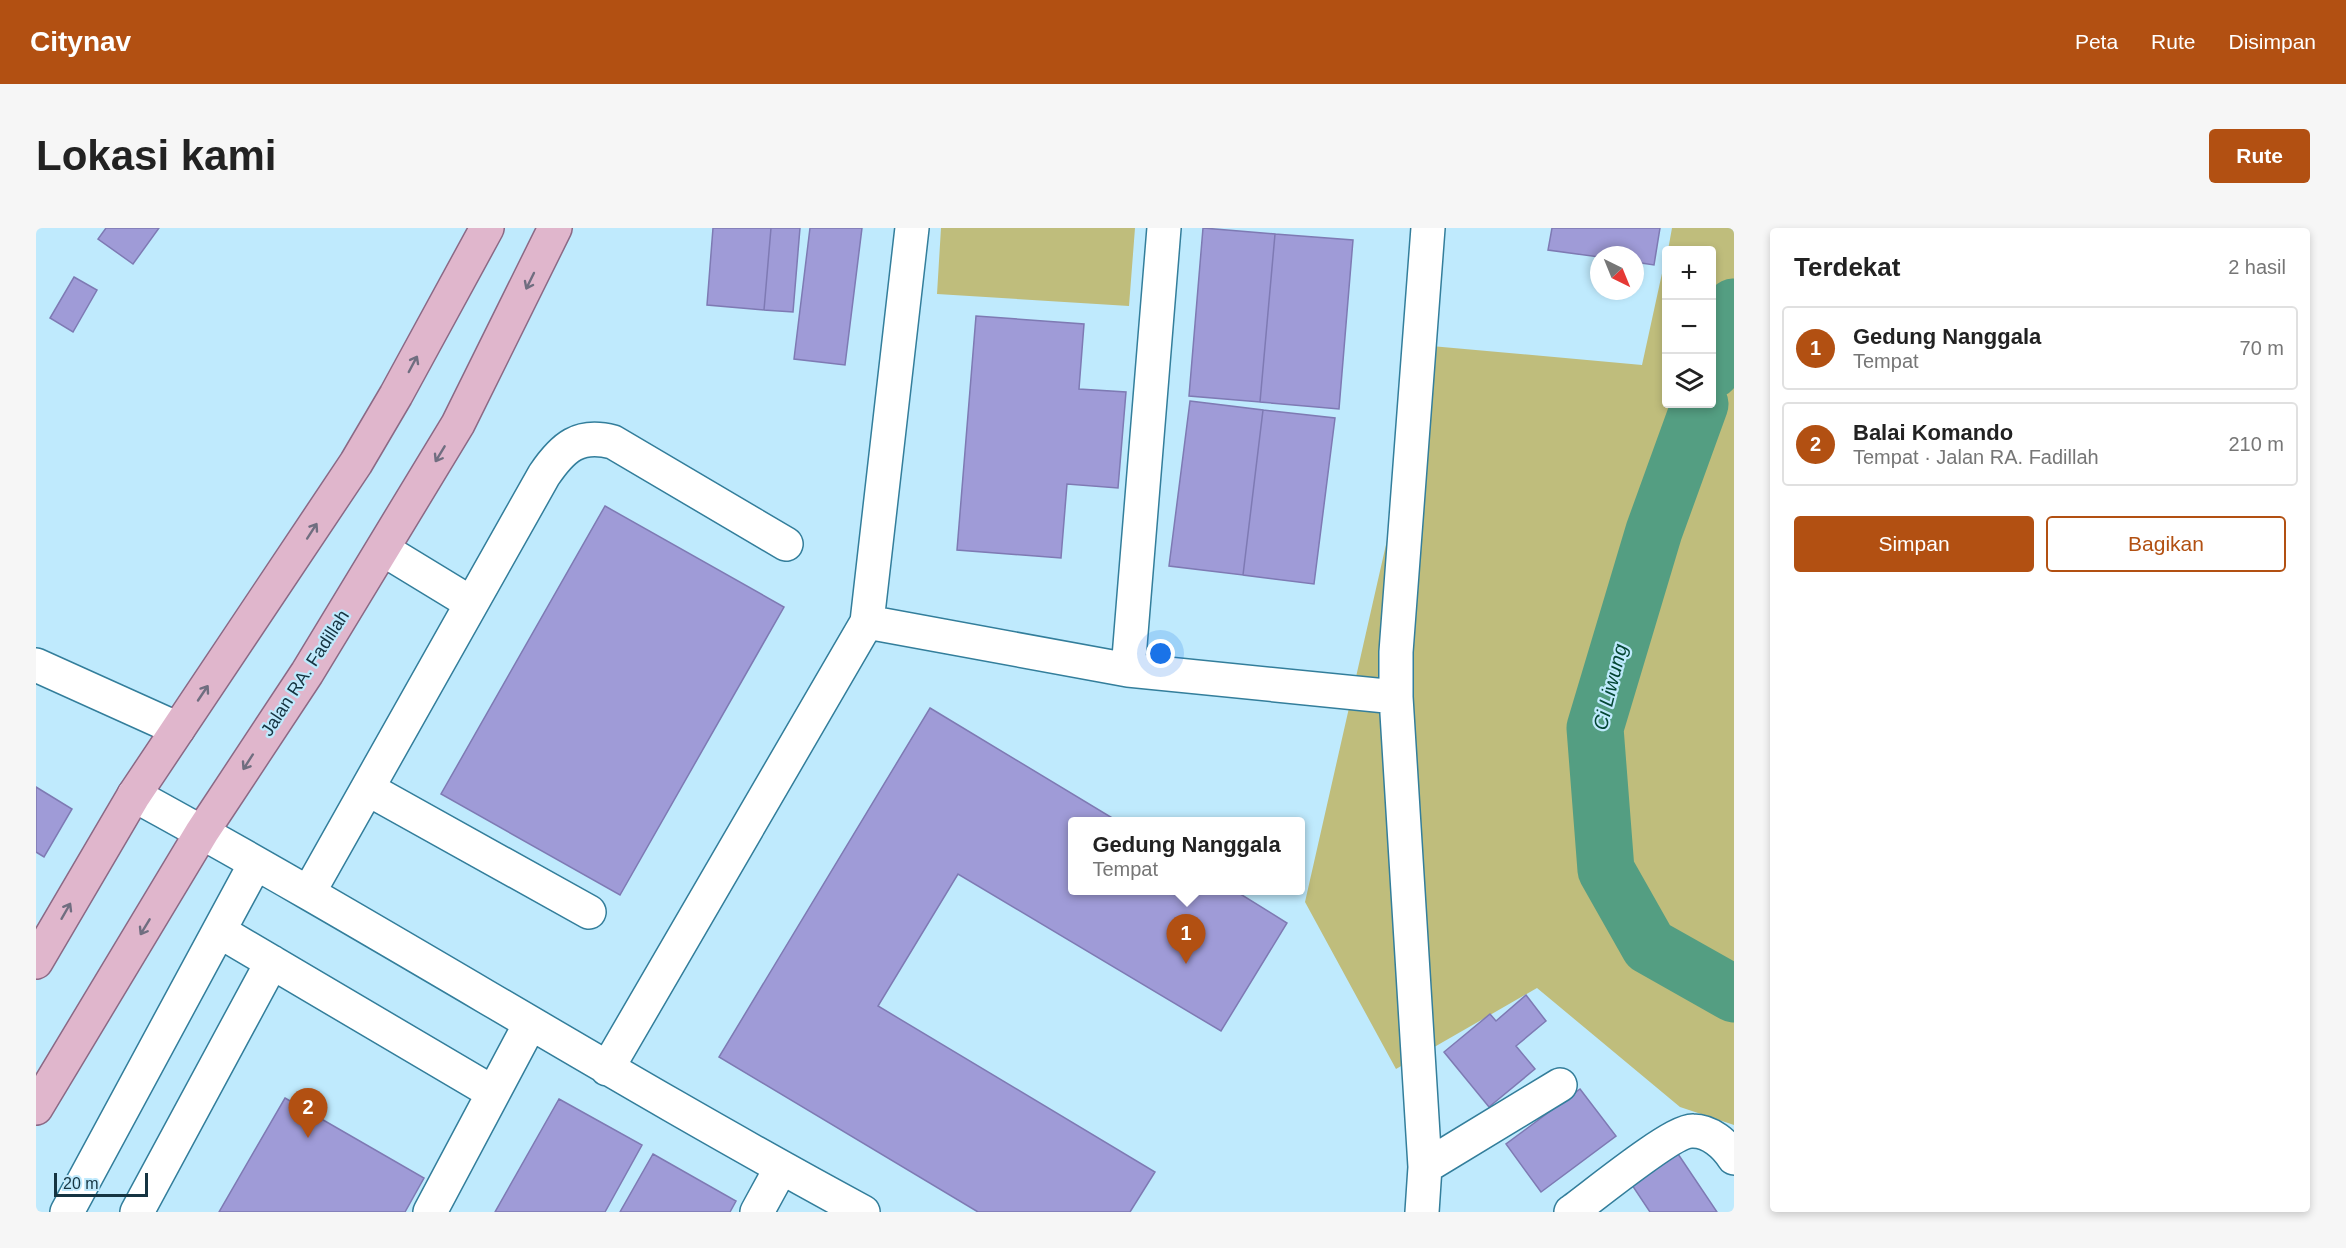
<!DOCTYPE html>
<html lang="id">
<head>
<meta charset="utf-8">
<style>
	body { margin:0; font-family:Helvetica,sans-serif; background:#f6f6f6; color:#222 }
	.controls { position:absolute; right:18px; top:18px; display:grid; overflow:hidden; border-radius:6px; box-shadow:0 3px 9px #0003 }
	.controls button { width:54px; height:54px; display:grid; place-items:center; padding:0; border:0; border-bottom:2px solid #e0e0e0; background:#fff; color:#222; font:30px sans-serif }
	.compass { position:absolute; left:1554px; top:18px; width:54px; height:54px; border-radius:50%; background:#fff; box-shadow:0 3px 9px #0003; rotate:137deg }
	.scale { position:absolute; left:18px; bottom:15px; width:94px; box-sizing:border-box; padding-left:6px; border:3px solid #153441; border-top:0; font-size:16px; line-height:21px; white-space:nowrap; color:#153441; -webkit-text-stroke:4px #bfeafd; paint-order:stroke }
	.you { position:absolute; left:1125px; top:426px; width:21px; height:21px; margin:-15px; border:4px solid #fff; border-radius:50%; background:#1a73e8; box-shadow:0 0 0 9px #1a73e833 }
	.badge { display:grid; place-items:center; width:39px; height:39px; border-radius:50%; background:#b25012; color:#fff; font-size:20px; font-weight:700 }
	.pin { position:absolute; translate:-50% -50px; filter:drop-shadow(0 2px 3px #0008) }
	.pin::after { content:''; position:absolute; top:32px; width:21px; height:18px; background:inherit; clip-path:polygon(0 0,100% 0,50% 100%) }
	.popup { position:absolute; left:1032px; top:589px; width:237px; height:78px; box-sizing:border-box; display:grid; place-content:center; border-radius:6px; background:#fff; filter:drop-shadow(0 2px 4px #0005); font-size:20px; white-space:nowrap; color:#767676 }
	.popup b { font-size:22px; color:#222 }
	.popup::after { content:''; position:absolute; left:50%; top:100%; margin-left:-12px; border:12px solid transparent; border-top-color:#fff }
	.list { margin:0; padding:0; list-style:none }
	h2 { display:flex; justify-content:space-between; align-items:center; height:78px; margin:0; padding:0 24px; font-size:26px }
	h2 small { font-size:20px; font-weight:400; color:#767676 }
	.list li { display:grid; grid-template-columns:39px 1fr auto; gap:18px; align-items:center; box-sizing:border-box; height:84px; margin:0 12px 12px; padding:0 12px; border:2px solid #e0e0e0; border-radius:6px }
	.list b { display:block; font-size:22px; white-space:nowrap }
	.list p { margin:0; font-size:20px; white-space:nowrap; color:#767676 }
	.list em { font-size:20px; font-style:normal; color:#767676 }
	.actions { display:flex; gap:12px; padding:18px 24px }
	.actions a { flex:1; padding:14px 0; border:2px solid #b25012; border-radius:6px; text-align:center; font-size:21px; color:#b25012 }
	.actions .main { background:#b25012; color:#fff }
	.icon { flex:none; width:33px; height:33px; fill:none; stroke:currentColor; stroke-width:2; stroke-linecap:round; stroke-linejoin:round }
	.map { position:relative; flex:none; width:1698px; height:984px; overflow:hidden; border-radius:6px }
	header { display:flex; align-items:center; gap:36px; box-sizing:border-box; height:84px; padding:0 30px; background:#b25012; color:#fff }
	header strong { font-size:28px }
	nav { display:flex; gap:33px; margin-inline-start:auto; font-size:21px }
	.intro { display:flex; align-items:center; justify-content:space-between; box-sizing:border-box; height:144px; padding:0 36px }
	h1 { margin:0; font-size:42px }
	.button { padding:15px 27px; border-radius:6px; background:#b25012; color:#fff; font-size:21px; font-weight:700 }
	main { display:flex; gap:36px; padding:0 36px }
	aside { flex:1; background:#fff; border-radius:6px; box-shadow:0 3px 9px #0003 }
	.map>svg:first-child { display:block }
	.green { fill:#bfbd7c }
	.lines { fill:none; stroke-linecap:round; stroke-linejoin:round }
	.river { stroke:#549e82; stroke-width:57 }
	.building { fill:#9f9bd7; stroke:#7e7ab3; stroke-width:1.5 }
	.minor-casing { stroke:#337e9b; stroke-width:36 }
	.major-casing { stroke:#8b6985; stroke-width:36 }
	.minor { stroke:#fff; stroke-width:33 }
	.major { stroke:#e0b6cc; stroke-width:33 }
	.oneway { stroke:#706e80 }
	.labels { text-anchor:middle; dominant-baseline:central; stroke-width:4.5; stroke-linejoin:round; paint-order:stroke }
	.street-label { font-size:18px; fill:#153441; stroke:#bfeafd }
	.water-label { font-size:20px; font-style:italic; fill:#044633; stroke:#bfeafd }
</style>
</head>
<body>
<header>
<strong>Citynav</strong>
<nav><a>Peta</a><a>Rute</a><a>Disimpan</a></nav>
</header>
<div class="intro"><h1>Lokasi kami</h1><a class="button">Rute</a></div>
<main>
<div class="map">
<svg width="1698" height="984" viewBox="0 0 1698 984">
	<rect width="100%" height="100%" fill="#bfeafd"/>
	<path class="green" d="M905 0H1099L1093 78 901 66Z
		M1636 0H1698V897L1644 879 1501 760 1360 841 1269 674 1395 118 1606 137 1630 27V176H1676V22H1632Z"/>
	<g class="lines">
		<path class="river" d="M1676 142 1698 79
			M1664 176 1618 303 1559 500 1570 642 1613 718 1698 766"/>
	</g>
	<path class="building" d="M70 0H123L97 36 62 11Z
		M677 0H735L728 82 671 77Z
		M735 0H764L757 84 728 82Z
		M774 0H826L809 137 758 131Z
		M1167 0 1239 6 1224 174 1153 168Z
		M1516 0H1624L1618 37 1599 34V27H1563V29L1512 22Z
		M1239 6 1317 12 1303 181 1224 174Z
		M38 49 61 62 37 104 14 90Z
		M940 88 1048 96 1043 161 1090 164 1082 260 1031 256 1025 330 921 322Z
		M1154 173 1227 182 1207 347 1133 338Z
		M1227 182 1299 190 1278 356 1207 347Z
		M569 278 748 379 584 667 405 566Z
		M894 480 1083 594H1036V662H1198L1251 695 1185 803 922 646 842 778 1119 944 1094 984H942L683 829Z
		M0 559 36 581 8 629 0 624Z
		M1490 767 1510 793 1480 818 1499 841 1453 879 1408 824 1454 786 1460 793Z
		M1544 861 1580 908 1505 964 1470 916Z
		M249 870 388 950 369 984H183Z
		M523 871 606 917 569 984H459Z
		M1638 920 1681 984H1614L1592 951Z
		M617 926 700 973 694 984H584Z"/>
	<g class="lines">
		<g class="minor-casing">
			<path id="minor" d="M348 322 435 375
				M831 394 1092 442 1360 469
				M0 437 142 501
				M1092 442 1128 0
				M332 561 553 684
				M98 567C344 701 580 851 827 984
				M273 664 508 247C527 219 543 205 577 214L750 316
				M183 703 456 864
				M571 841 831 394 876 0
				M1389 939 1524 857
				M31 984 219 636
				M101 984 236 734
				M394 984 494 796
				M721 984 745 940
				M1386 984 1389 939 1360 469V424L1392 0
				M1535 984C1556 969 1637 902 1657 903 1674 903 1689 916 1698 930"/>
		</g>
		<g class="major-casing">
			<path id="major" d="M0 734 98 567 320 235 360 167 451 0
				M0 880 166 604 271 445 422 196 519 0"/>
		</g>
		<use href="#minor" class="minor"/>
		<use href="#major" class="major"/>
	</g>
	<defs><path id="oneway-shaft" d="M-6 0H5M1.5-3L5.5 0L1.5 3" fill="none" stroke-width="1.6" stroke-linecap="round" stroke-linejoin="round" transform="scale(1.5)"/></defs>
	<g class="oneway">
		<use href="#oneway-shaft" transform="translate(494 53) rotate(116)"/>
		<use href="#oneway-shaft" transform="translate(377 136) rotate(-62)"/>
		<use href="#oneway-shaft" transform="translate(404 226) rotate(121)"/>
		<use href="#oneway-shaft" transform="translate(276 303) rotate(-57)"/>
		<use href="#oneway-shaft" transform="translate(167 465) rotate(-56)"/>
		<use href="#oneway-shaft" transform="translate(212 534) rotate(123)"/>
		<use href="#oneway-shaft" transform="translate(30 683) rotate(-60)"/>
		<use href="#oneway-shaft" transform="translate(109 699) rotate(121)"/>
	</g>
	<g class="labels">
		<g class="street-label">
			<text transform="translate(269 445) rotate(-57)">Jalan RA. Fadillah</text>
		</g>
		<g class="water-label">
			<text transform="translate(1574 459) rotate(-76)">Ci Liwung</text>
		</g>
	</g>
</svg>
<div class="controls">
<button>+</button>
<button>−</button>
<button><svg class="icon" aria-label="layers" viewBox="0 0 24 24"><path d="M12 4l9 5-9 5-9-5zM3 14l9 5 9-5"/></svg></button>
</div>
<svg class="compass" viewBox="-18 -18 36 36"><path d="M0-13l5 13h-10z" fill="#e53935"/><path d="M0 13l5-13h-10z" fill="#767676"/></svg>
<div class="scale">20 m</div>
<div class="you"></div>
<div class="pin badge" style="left:1150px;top:736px">1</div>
<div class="popup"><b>Gedung Nanggala</b>Tempat</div>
<div class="pin badge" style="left:272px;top:910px">2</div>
</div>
<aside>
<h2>Terdekat<small>2 hasil</small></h2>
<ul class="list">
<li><span class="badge">1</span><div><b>Gedung Nanggala</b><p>Tempat</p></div><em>70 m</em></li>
<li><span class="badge">2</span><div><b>Balai Komando</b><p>Tempat · Jalan RA. Fadillah</p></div><em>210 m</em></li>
</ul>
<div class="actions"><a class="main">Simpan</a><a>Bagikan</a></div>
</aside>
</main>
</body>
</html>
